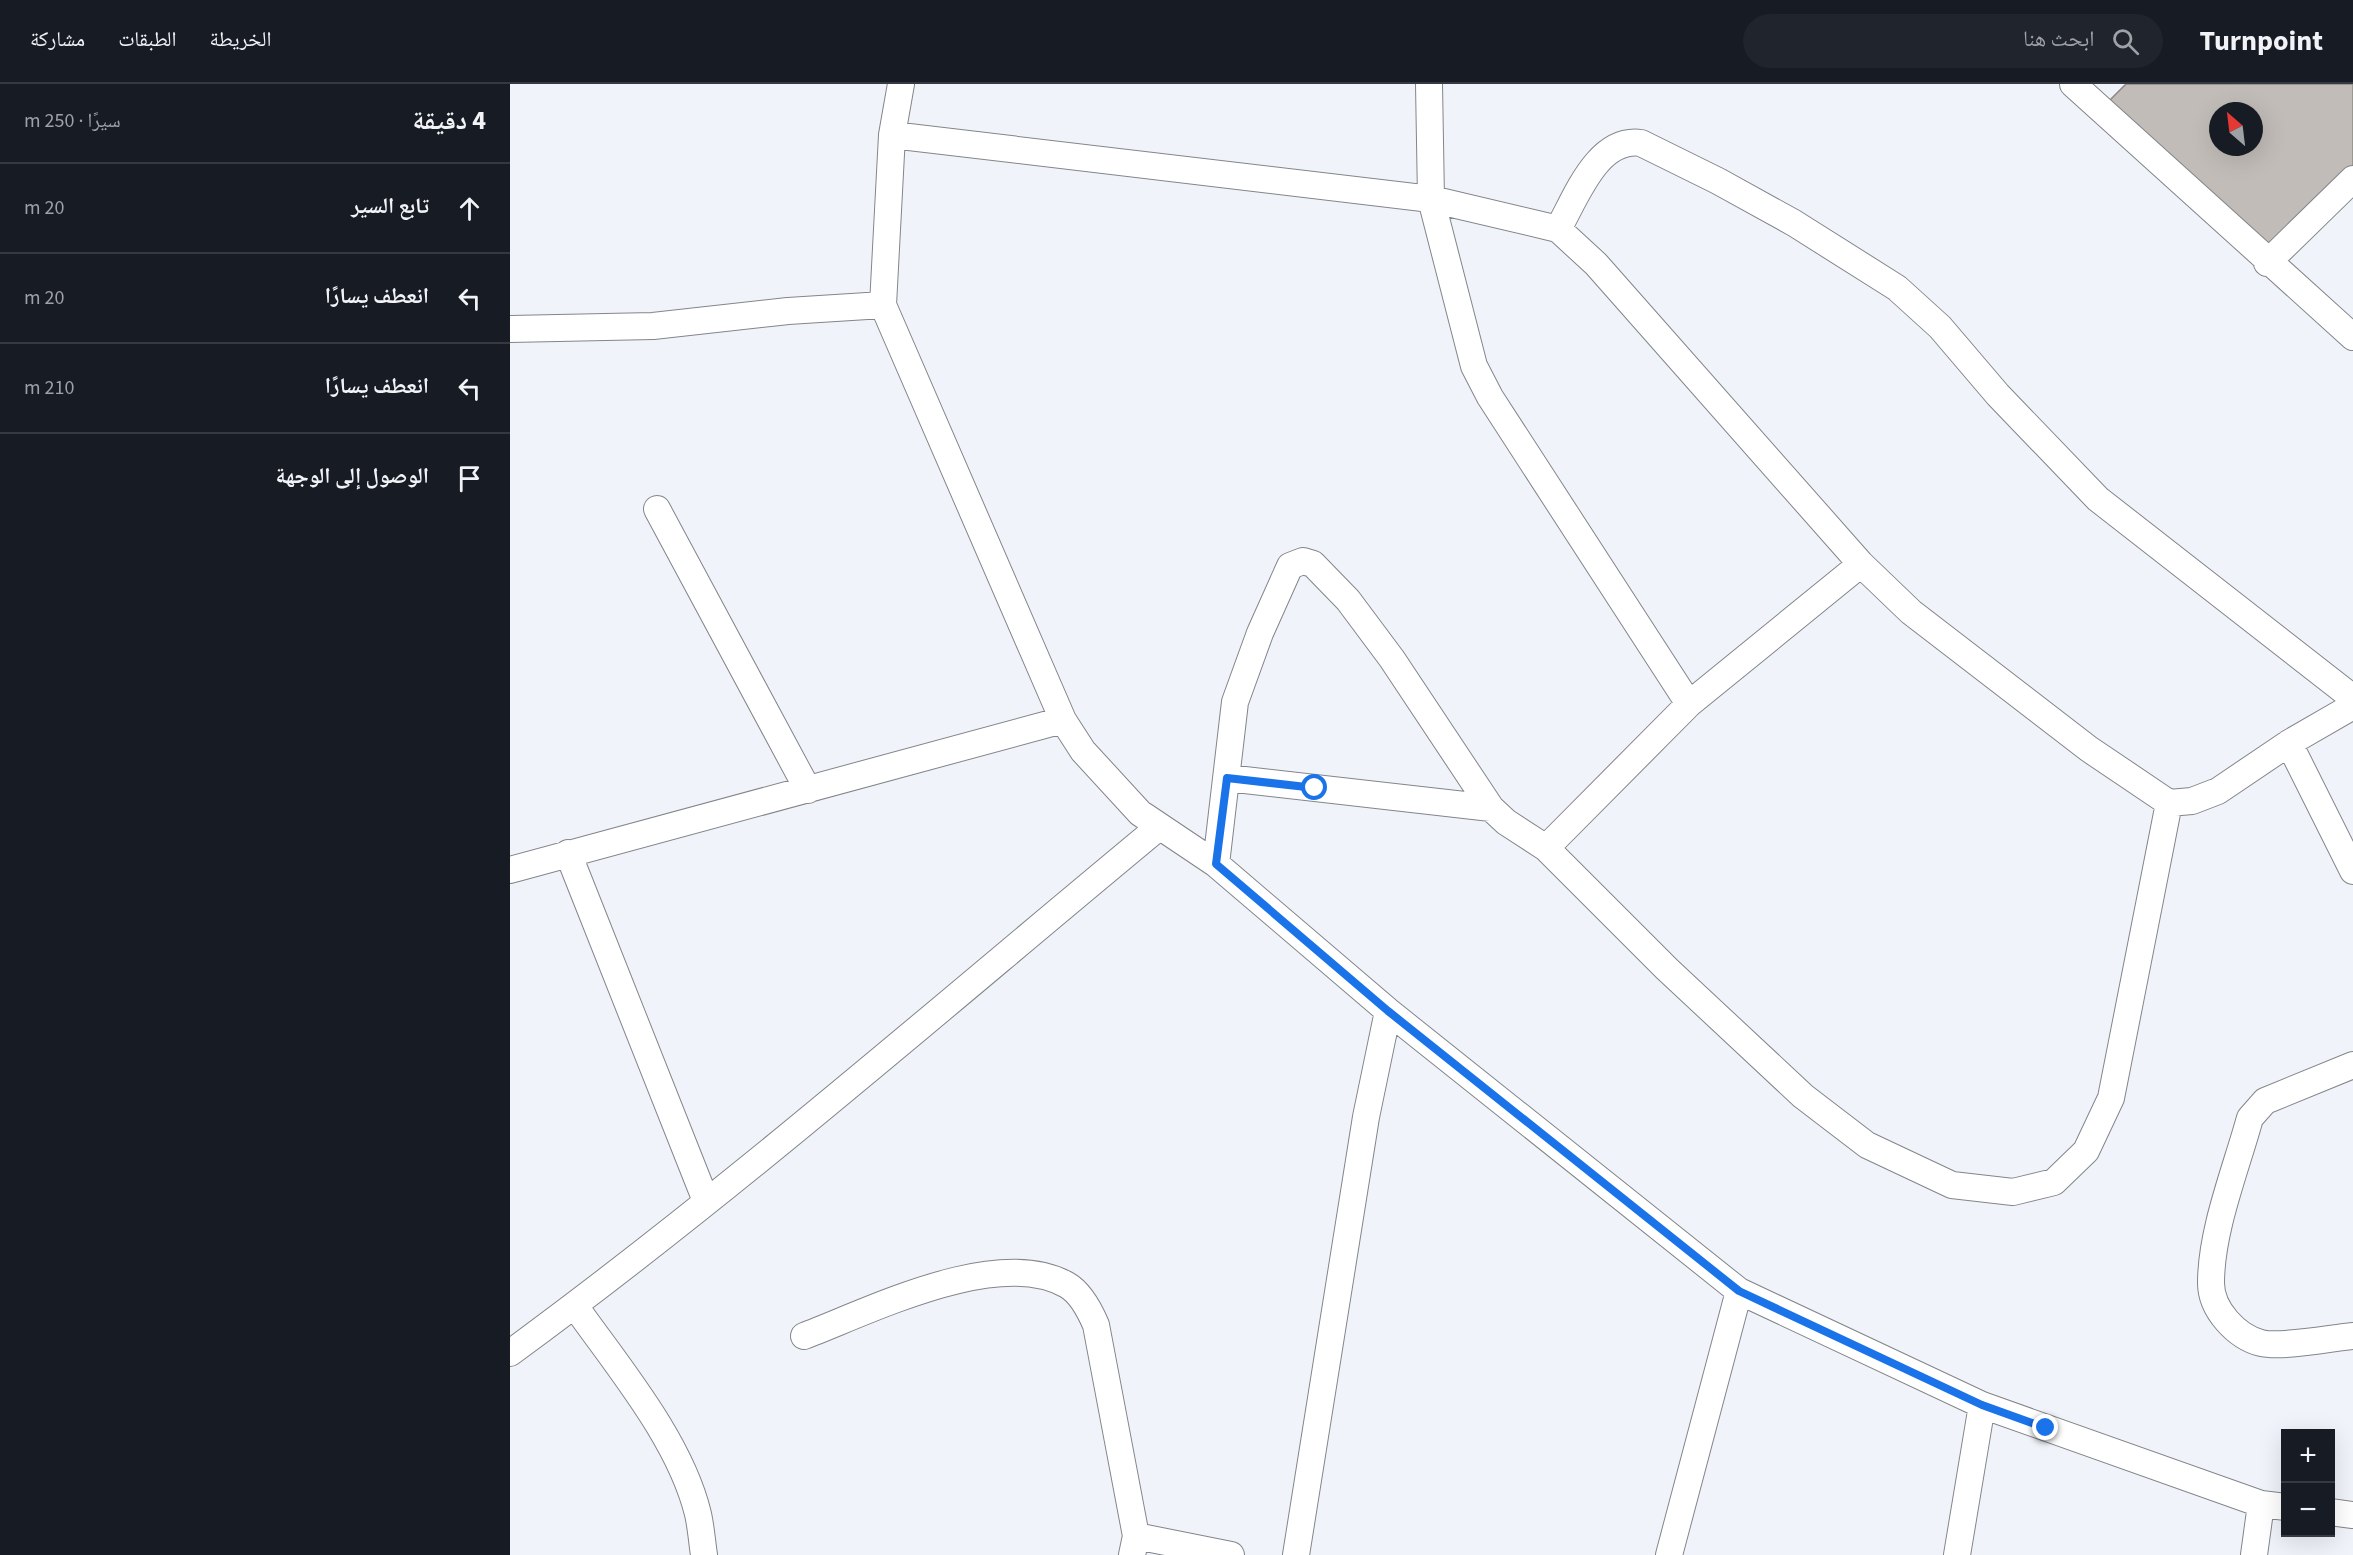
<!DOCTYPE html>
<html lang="ar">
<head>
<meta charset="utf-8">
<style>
	body { margin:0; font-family:"Source Sans 3","Noto Naskh Arabic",sans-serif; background:#20242c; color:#f1f3f6; direction:rtl }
	.controls { position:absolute; right:18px; bottom:18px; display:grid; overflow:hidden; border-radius:0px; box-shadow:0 6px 24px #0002 }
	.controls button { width:54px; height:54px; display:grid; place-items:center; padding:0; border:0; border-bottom:2px solid #363941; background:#171b24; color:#f1f3f6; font:30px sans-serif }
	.compass { position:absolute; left:1699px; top:18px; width:54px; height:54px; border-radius:50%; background:#171b24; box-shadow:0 6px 24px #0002; rotate:332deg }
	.stop { position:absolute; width:18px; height:18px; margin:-14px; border:4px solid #1a73e8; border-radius:50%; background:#fff }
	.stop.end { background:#1a73e8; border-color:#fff; box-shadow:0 2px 6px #0008 }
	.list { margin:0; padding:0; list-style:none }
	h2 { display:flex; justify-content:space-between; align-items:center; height:78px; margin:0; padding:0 24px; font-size:26px }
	h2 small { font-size:20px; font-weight:400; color:#9ea1a6 }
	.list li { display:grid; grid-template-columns:39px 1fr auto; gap:18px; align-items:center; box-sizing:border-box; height:90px; padding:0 24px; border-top:2px solid #363941 }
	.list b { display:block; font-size:22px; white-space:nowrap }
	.list em { font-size:20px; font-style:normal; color:#9ea1a6 }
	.icon { flex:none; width:33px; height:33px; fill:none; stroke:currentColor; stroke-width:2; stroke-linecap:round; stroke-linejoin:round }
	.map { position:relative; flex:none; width:1843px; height:1471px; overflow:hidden; direction:ltr }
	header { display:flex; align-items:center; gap:36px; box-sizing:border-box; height:84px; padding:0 30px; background:#171b24; border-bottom:2px solid #363941 }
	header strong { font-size:28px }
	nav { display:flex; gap:33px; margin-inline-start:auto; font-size:21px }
	.search { width:420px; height:54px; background:#20242c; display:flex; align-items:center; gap:15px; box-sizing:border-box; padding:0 21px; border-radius:33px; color:#9ea1a6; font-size:22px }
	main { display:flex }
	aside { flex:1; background:#171b24 }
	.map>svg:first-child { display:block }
	.building { fill:#c1bcb7; stroke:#8d8984; stroke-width:1.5; fill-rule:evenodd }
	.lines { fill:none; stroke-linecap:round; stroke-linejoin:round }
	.minor-casing { stroke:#82858a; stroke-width:28 }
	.minor { stroke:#fff; stroke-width:26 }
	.route { stroke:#1a73e8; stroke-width:8 }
</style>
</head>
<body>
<header>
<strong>Turnpoint</strong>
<div class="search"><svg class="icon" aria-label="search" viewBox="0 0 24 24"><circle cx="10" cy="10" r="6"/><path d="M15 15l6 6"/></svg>ابحث هنا</div>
<nav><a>الخريطة</a><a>الطبقات</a><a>مشاركة</a></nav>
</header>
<main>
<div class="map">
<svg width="1843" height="1471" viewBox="0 0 1843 1471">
	<rect width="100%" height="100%" fill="#f0f4fa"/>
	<path class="building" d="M1616 0H1843V95L1757 179 1591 25ZM1708 27H1744V63H1708Z"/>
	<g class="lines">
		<g class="minor-casing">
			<path id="minor" d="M391 0 382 51 373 221 553 636 573 667 630 729 706 780 878 927 1229 1207 1472 1321 1751 1420 1776 1423
				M919 0 921 115 964 282 980 313 1179 620
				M1563 0 1843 253
				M382 51 921 115 1048 145 1086 180 1351 480 1401 528 1579 665 1659 719 1682 717 1708 707 1779 659 1843 622
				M1048 145C1066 114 1087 53 1131 59L1208 97 1284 139 1387 204 1430 243 1488 311 1588 415 1843 614
				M1757 179 1843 95
				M0 245 143 242 278 227 373 221
				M147 425 298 706
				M1779 659 1843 787
				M717 694 981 724
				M1036 764 1179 620 1351 480
				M58 769 196 1117
				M706 780 725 618 750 549 780 482 793 477 803 480 838 516 882 575 981 724 996 738 1036 764 1157 885 1293 1012 1357 1061 1442 1101 1503 1108 1544 1098 1576 1067 1601 1014 1659 719
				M0 786 553 636
				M1843 981 1755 1017 1740 1034C1726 1085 1701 1146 1701 1199 1701 1226 1727 1253 1751 1259 1772 1264 1821 1254 1843 1252
				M65 1222C108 1283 170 1356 188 1430 191 1443 192 1458 194 1471
				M294 1252C362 1226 488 1162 557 1201 571 1209 580 1227 586 1241L626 1452 622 1471
				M0 1269C224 1105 435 920 649 743
				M1820 1428 1843 1431
				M626 1452 721 1471
				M786 1471 856 1033 878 927
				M1159 1471 1229 1207
				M1447 1471 1472 1321
				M1744 1471 1751 1420"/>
		</g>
		<use href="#minor" class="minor"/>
	</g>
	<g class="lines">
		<path class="route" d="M805 704 717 694 706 780 878 927 1229 1207 1472 1321 1536 1344"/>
	</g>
</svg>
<div class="controls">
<button>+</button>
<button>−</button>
</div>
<svg class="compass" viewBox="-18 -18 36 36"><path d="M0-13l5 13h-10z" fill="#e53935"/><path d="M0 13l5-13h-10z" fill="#9ea1a6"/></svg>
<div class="stop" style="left:805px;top:704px"></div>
<div class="stop end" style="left:1536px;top:1344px"></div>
</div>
<aside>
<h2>4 دقيقة<small>سيرًا · 250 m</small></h2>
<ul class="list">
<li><svg class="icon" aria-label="ahead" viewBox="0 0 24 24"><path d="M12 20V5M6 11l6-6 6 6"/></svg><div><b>تابع السير</b></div><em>20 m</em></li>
<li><svg class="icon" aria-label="left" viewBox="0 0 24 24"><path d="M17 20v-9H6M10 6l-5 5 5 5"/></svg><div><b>انعطف يسارًا</b></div><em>20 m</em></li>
<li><svg class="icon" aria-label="left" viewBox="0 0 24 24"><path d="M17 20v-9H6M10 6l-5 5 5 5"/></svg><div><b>انعطف يسارًا</b></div><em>210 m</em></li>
<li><svg class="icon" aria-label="arrive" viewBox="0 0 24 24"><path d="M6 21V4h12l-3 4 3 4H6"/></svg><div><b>الوصول إلى الوجهة</b></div></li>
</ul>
</aside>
</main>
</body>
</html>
